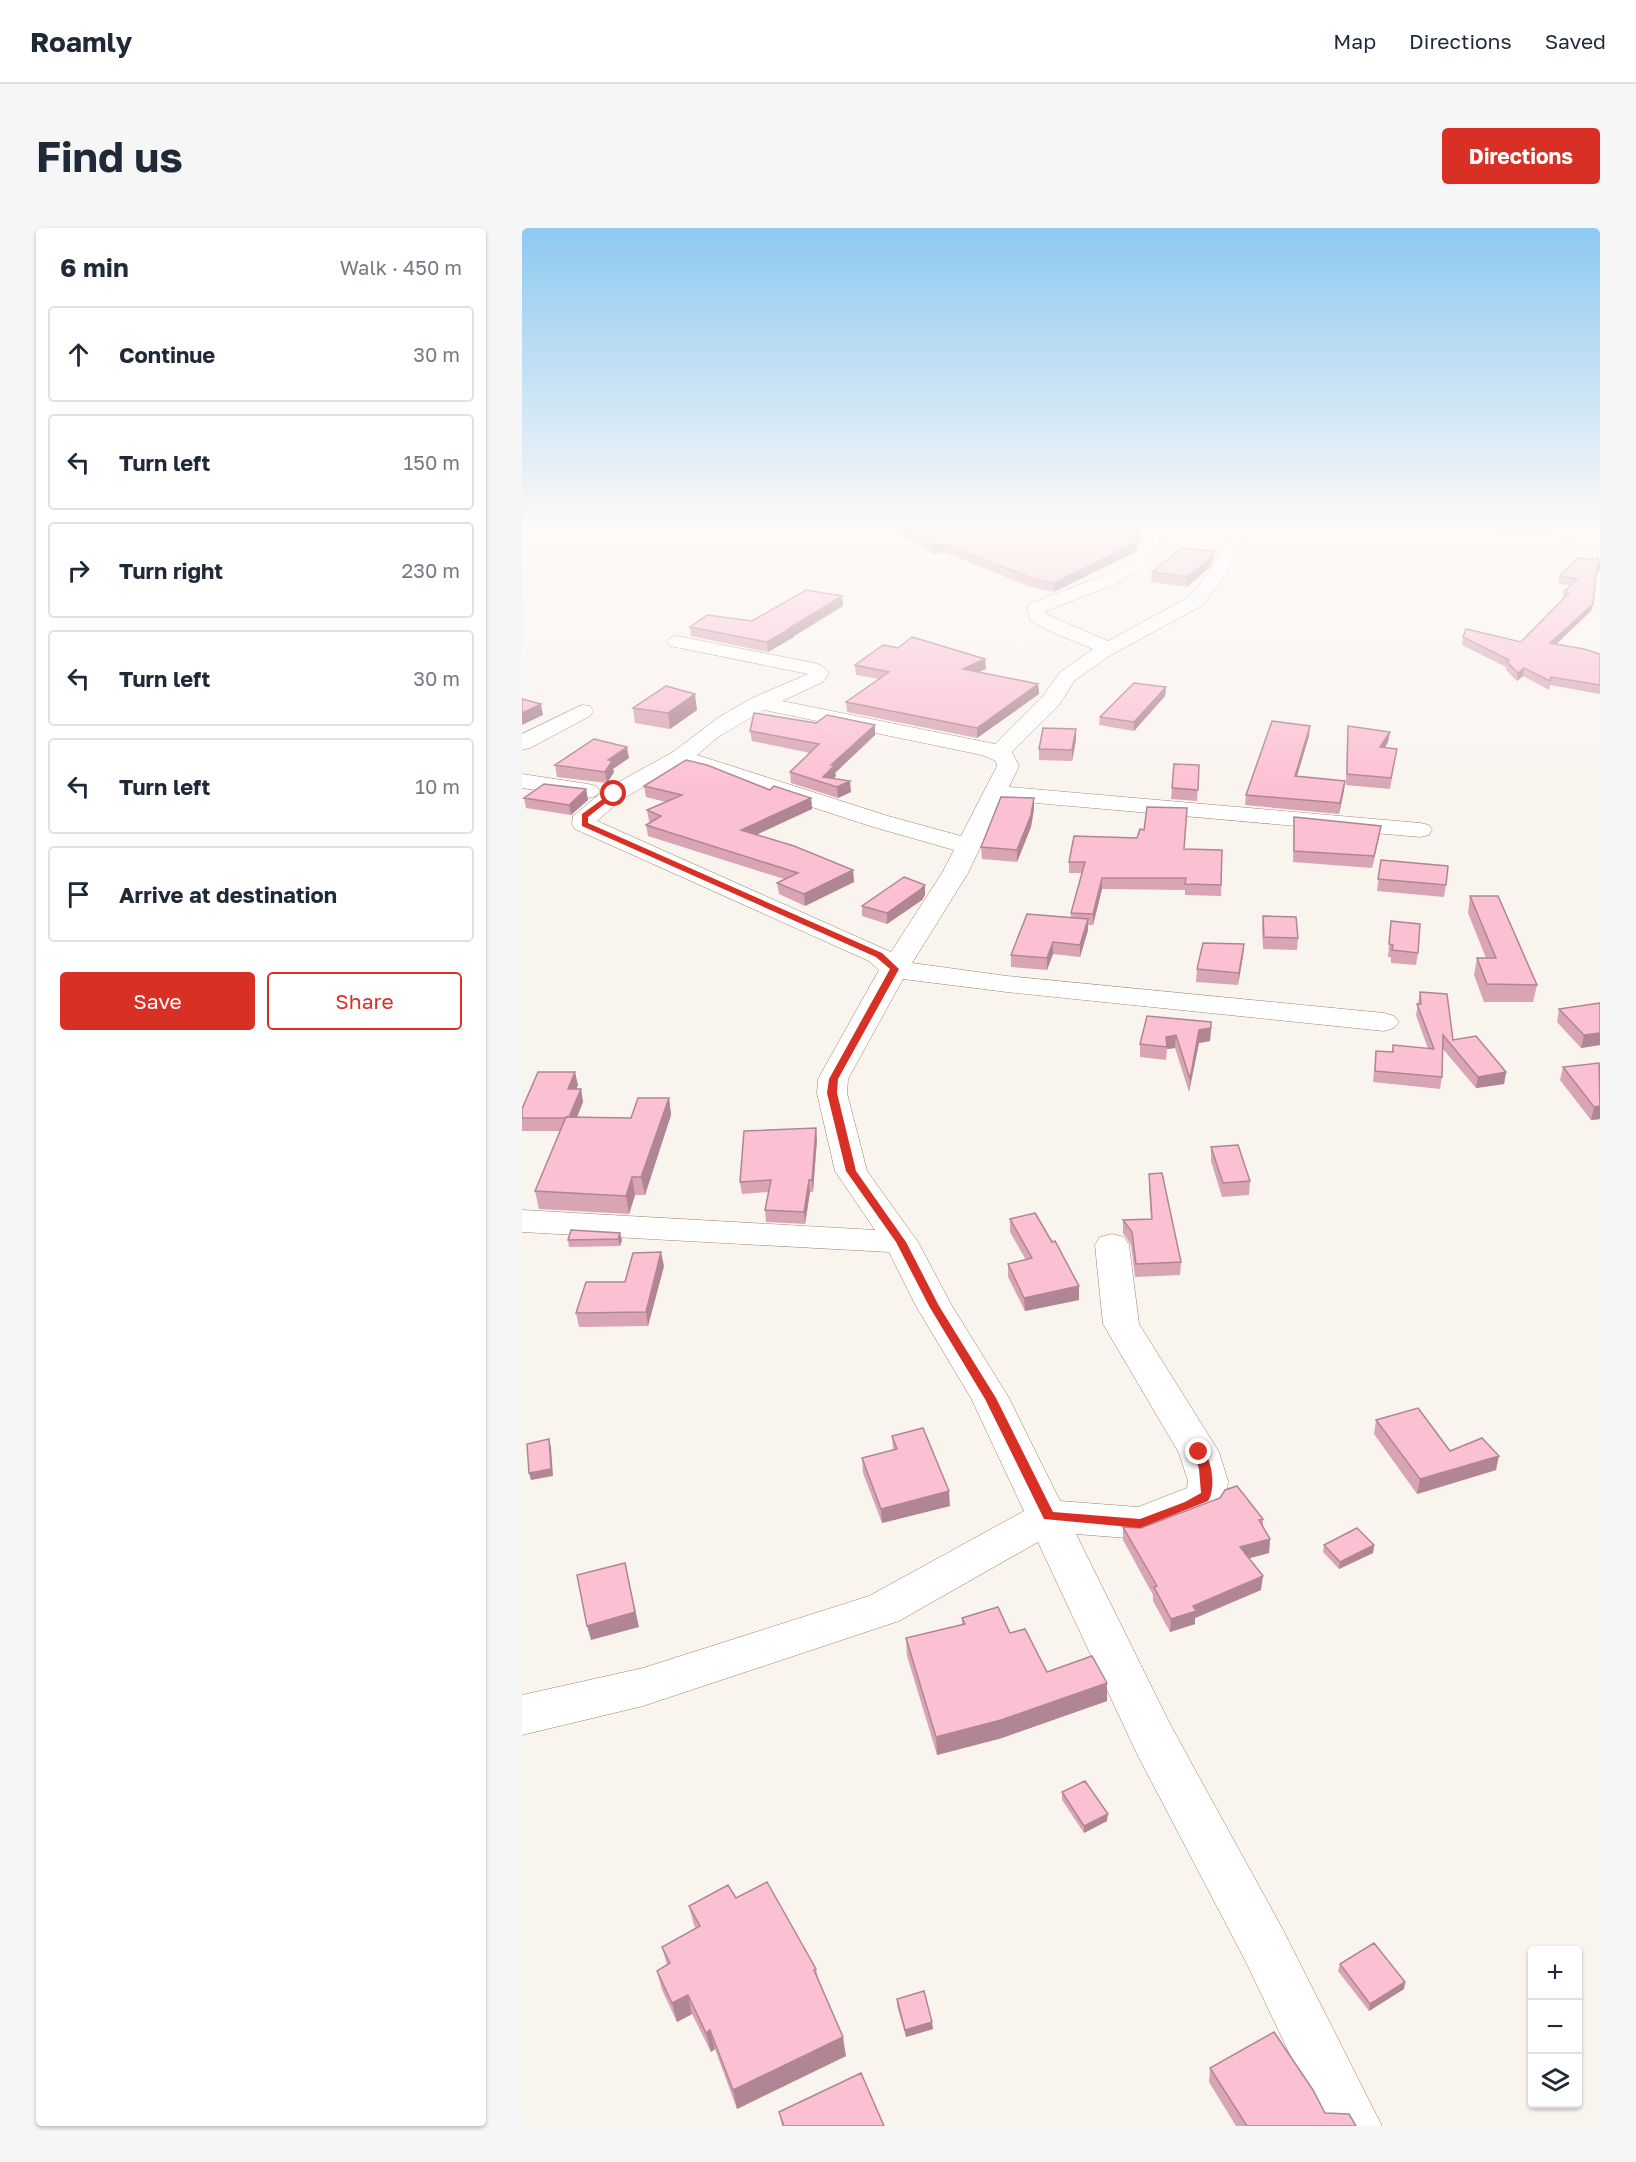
<!DOCTYPE html>
<html lang="en">
<head>
<meta charset="utf-8">
<style>
	body { margin:0; font-family:"Golos Text",sans-serif; background:#f6f6f7; color:#1f2937 }
	.controls { position:absolute; right:18px; bottom:18px; display:grid; overflow:hidden; border-radius:6px; box-shadow:0 2px 4px #0004 }
	.controls button { width:54px; height:54px; display:grid; place-items:center; padding:0; border:0; border-bottom:2px solid #e0e1e3; background:#fff; color:#1f2937; font:30px sans-serif }
	.stop { position:absolute; width:18px; height:18px; margin:-14px; border:4px solid #d93025; border-radius:50%; background:#fff }
	.stop.end { background:#d93025; border-color:#fff; box-shadow:0 2px 6px #0008 }
	.list { margin:0; padding:0; list-style:none }
	h2 { display:flex; justify-content:space-between; align-items:center; height:78px; margin:0; padding:0 24px; font-size:26px }
	h2 small { font-size:20px; font-weight:400; color:#747a83 }
	.list li { display:grid; grid-template-columns:39px 1fr auto; gap:18px; align-items:center; box-sizing:border-box; height:96px; margin:0 12px 12px; padding:0 12px; border:2px solid #e0e1e3; border-radius:6px }
	.list b { display:block; font-size:22px; white-space:nowrap }
	.list em { font-size:20px; font-style:normal; color:#747a83 }
	.actions { display:flex; gap:12px; padding:18px 24px }
	.actions a { flex:1; padding:14px 0; border:2px solid #d93025; border-radius:6px; text-align:center; font-size:21px; color:#d93025 }
	.actions .main { background:#d93025; color:#fff }
	.icon { flex:none; width:33px; height:33px; fill:none; stroke:currentColor; stroke-width:2; stroke-linecap:round; stroke-linejoin:round }
	.map { position:relative; flex:none; width:1078px; height:1898px; overflow:hidden; border-radius:6px }
	header { display:flex; align-items:center; gap:36px; box-sizing:border-box; height:84px; padding:0 30px; background:#fff; border-bottom:2px solid #e0e1e3 }
	header strong { font-size:28px }
	nav { display:flex; gap:33px; margin-inline-start:auto; font-size:21px }
	.intro { display:flex; align-items:center; justify-content:space-between; box-sizing:border-box; height:144px; padding:0 36px }
	h1 { margin:0; font-size:42px }
	.button { padding:15px 27px; border-radius:6px; background:#d93025; color:#fff; font-size:21px; font-weight:700 }
	main { display:flex; gap:36px; padding:0 36px }
	aside { flex:1; background:#fff; border-radius:6px; box-shadow:0 2px 4px #0004 }
	.map>svg:first-child { display:block }
	.lines { fill:none; stroke-linecap:round; stroke-linejoin:round }
	.minor-casing { stroke:#9e8369; stroke-width:1 }
	.minor { fill:#fff; fill-rule:evenodd }
	.wall { fill:#d9a5b5 }
	.shaded-wall { fill:#b08694 }
	.building { fill:#fcc0d3; stroke:#b08694; stroke-width:1.5 }
	.route { fill:#d93025 }
</style>
</head>
<body>
<header>
<strong>Roamly</strong>
<nav><a>Map</a><a>Directions</a><a>Saved</a></nav>
</header>
<div class="intro"><h1>Find us</h1><a class="button">Directions</a></div>
<main>
<aside>
<h2>6 min<small>Walk · 450 m</small></h2>
<ul class="list">
<li><svg class="icon" aria-label="ahead" viewBox="0 0 24 24"><path d="M12 20V5M6 11l6-6 6 6"/></svg><div><b>Continue</b></div><em>30 m</em></li>
<li><svg class="icon" aria-label="left" viewBox="0 0 24 24"><path d="M17 20v-9H6M10 6l-5 5 5 5"/></svg><div><b>Turn left</b></div><em>150 m</em></li>
<li><svg class="icon" aria-label="right" viewBox="0 0 24 24"><path d="M7 20v-9h11M14 6l5 5-5 5"/></svg><div><b>Turn right</b></div><em>230 m</em></li>
<li><svg class="icon" aria-label="left" viewBox="0 0 24 24"><path d="M17 20v-9H6M10 6l-5 5 5 5"/></svg><div><b>Turn left</b></div><em>30 m</em></li>
<li><svg class="icon" aria-label="left" viewBox="0 0 24 24"><path d="M17 20v-9H6M10 6l-5 5 5 5"/></svg><div><b>Turn left</b></div><em>10 m</em></li>
<li><svg class="icon" aria-label="arrive" viewBox="0 0 24 24"><path d="M6 21V4h12l-3 4 3 4H6"/></svg><div><b>Arrive at destination</b></div></li>
</ul>
<div class="actions"><a class="main">Save</a><a>Share</a></div>
</aside>
<div class="map">
<svg width="1078" height="1898" viewBox="0 0 1078 1898">
	<rect width="100%" height="100%" fill="#faf4ef"/>
	<g class="lines">
		<g class="minor-casing">
			<path id="minor" d="M512 296H535C528 304 512 310 501 308L498 304 501 300Z
				M628 296H644L631 328 619 341 593 356 524 383V386L586 413 667 369 688 343 714 296H731L705 345 681 377 589 427 553 452 537 477 490 524 497 538 487 559 898 595 907 597 910 602 907 607 898 609 481 572 446 645 390 735 485 748 862 785 872 788 877 794 872 800 862 803 485 764 381 751 326 851 325 865 345 943 396 1014 430 1078 487 1170 538 1273 616 1279 665 1260 666 1253 657 1225 581 1096 573 1017 578 1009 590 1006 602 1009 607 1017 617 1096 697 1224 706 1253 705 1265 696 1281 618 1311 554 1306 649 1498 760 1700 860 1898H802L724 1734 615 1526 516 1314 377 1393 121 1478 0 1507V1467L121 1440 347 1368 502 1283 449 1170 394 1078 367 1024 0 1004V982L353 1002 313 943 295 865 296 851 357 742 347 733 53 601 50 596 51 588 84 561 151 524 197 489 230 470 286 446 148 418 145 414 148 410 155 408 292 435 299 437 307 445 301 454 260 473 473 516 521 468 538 444 571 421 525 402 508 392 505 380 507 376 580 348 606 334 614 326ZM242 482 460 527 474 533 475 538 439 608 366 588 175 527 196 509ZM161 537 348 598 432 622 420 645 369 724 75 593 100 571Z
				M1032 296H1049L1055 304 1052 308H1040Z
				M60 477 68 478 71 483 68 488 8 520 0 522V506Z
				M0 546 66 556 74 558 78 563 74 568 66 570 0 560Z"/>
		</g>
		<use href="#minor" class="minor"/>
	</g>
	<path class="wall" d="M525 296H605L596 299 618 303V312L613 324 532 364 512 360 421 324 411 326 380 307V299H499L498 300 499 301 520 300Z
		M973 296H1024L1025 297 1024 306 981 307Z
		M692 323 691 333 687 340 665 359 629 354 630 344Z
		M1076 333H1078V341L1074 345 1069 383 1034 416 1078 426V466L1028 457 1027 462 1001 448 995 453 984 442V439L940 417 941 409 999 414 1040 372 1042 364 1048 357 1036 356 1038 348Z
		M320 368 321 378 272 408V409L246 424 169 408 168 399 230 393Z
		M463 431 464 441 456 444 516 456 517 466 455 510 325 484 324 474 357 451 334 447 333 437Z
		M644 459 643 468 612 503 577 497 578 489Z
		M111 480 175 482 148 501 113 495Z
		M294 495 353 497V507L313 545 314 548 312 550 329 564 316 570 269 555 268 544 288 525 230 513 228 503Z
		M826 498 866 514 863 520 875 521 868 561 824 557 825 508Z
		M554 501V512L550 533 517 532V521Z
		M787 508 775 548 823 553 817 586 723 577 724 567Z
		M107 530 91 541 92 544 85 555 35 549 33 537Z
		M677 537 675 573 649 571 650 560Z
		M122 558 248 562 289 570 290 581 235 606 331 642 332 654 283 678 257 666 255 655 262 651 126 608 124 597 128 594 127 593 125 582 144 574 124 569Z
		M64 561 66 572 49 587 4 580 2 570Z
		M512 581 509 599 495 634 460 631 459 619Z
		M772 589 859 598 857 609 850 640 771 634Z
		M662 621 700 622 699 668 663 667V662L580 661 571 697H566V702L558 729 531 726 525 742 489 739V727L549 689V685L560 645H547V634Z
		M859 632 924 657 922 669 855 663Z
		M403 657V667L400 672 365 696 340 688V678Z
		M948 668 1015 757 1011 774H962L952 747 955 730H964L946 685Z
		M741 688 776 710 775 722 741 721 740 700Z
		M869 693 896 725 894 737 869 735V729H866Z
		M722 716 721 728 716 757 674 754 675 741Z
		M898 764 931 812 984 844 982 856 954 860 920 820V849L918 861 851 854 854 823 870 824 871 817 906 821 894 787Z
		M1078 775V817L1059 820 1035 794 1037 781Z
		M625 788 689 800 688 813 677 815 667 864 653 820 645 821 644 832 618 829V816Z
		M1078 836V891L1069 892 1038 852 1041 839Z
		M56 857 54 861H59L61 874 55 889 109 890 147 870 149 887 123 967H113L107 986 17 981 13 963 38 903H0V881Z
		M295 911 291 964H288L283 996 244 994 243 982 246 964 220 966 218 954Z
		M689 919 728 953 727 967 700 969 689 933Z
		M627 946 659 1034 658 1047 613 1049 609 1017 601 1005V992L629 991 627 959Z
		M488 991 530 1014 557 1058V1072L503 1083 486 1049V1036L504 1032 488 1004Z
		M49 1002 100 1012 98 1018 47 1019 46 1012Z
		M142 1038 126 1098 57 1099 54 1085Z
		M854 1192 974 1242 895 1266 852 1206Z
		M370 1208 428 1278 360 1295 341 1245 340 1230 371 1222Z
		M741 1291V1298L748 1311 747 1325 727 1330 739 1362 673 1390V1396L648 1404 631 1373V1367L601 1312V1299L619 1300Z
		M802 1317H852L851 1325 817 1341 801 1324Z
		M440 1390 488 1405 525 1444 585 1455V1473L480 1510 415 1527 385 1428 384 1410 440 1396Z
		M540 1564 585 1593 562 1605 540 1572Z
		M214 1670 294 1741 296 1750 324 1828 215 1881 193 1821 189 1824 170 1786 155 1794 140 1762 135 1743 145 1737 140 1719 174 1701 172 1697 167 1678Z
		M818 1736 883 1754 882 1761 847 1783 816 1743Z
		M375 1771 411 1801 384 1809 375 1778Z
		M688 1840 803 1885 834 1898H714L687 1854Z
		M257 1884 362 1898H260Z"/>
	<path class="shaded-wall" d="M496 296H506L499 299 496 304Z
		M583 296H605L581 305V297Z
		M618 303V312L613 324 532 364V355Z
		M421 316V324L411 326V317Z
		M692 323 691 333 687 340 665 359V349Z
		M1078 335V341L1074 346 1075 338Z
		M320 368 321 378 272 408V409L246 424 245 414Z
		M1071 376 1069 383 1027 423 1028 415Z
		M463 431 464 441 441 451V441Z
		M1002 440 1001 448 995 453 996 445Z
		M516 456 517 466 455 510V500Z
		M644 459 643 468 612 503V494Z
		M173 466 175 482 148 501 146 485Z
		M19 476 21 487 0 497V485Z
		M353 497V507L313 545 314 548 306 556 301 549 309 537Z
		M788 498 787 508 772 558 773 548Z
		M554 501V512L550 533V522Z
		M868 504 866 514 857 529 858 519Z
		M105 519 107 530 91 541 92 544 85 555 83 544 86 532Z
		M328 553 329 564 316 570 315 559Z
		M823 553 822 563 817 586 818 575Z
		M64 561 66 572 49 587 47 577Z
		M289 570 290 581 221 613 219 602Z
		M512 570V581L509 599 495 634V622Z
		M859 598 857 609 850 640 852 628Z
		M331 642 332 654 283 678 282 666Z
		M580 650V661L571 697V686Z
		M403 657V667L400 672 365 696V685Z
		M566 691V702L558 729V717Z
		M531 714V726L525 742V730Z
		M722 716 721 728 716 757 717 745Z
		M689 800 688 813 677 815 667 864 668 851 677 802Z
		M1078 805V817L1059 820 1062 807Z
		M654 807 653 820 645 821 644 809Z
		M53 844 56 857 49 874 46 861Z
		M984 844 982 856 954 860 956 849Z
		M59 861 61 874 49 904 46 890Z
		M147 870 149 887 123 967 119 949Z
		M1078 878V891L1069 892 1072 879Z
		M294 900 295 911 291 964 290 952Z
		M110 949 113 967 107 986 104 968Z
		M287 952 288 964 283 996 282 984Z
		M98 1005 100 1012 98 1018 96 1011Z
		M139 1024 142 1038 126 1098 124 1084Z
		M557 1058V1072L503 1083 502 1070Z
		M27 1211 29 1219 31 1248 9 1252 7 1245Z
		M977 1228 974 1242 895 1266 898 1251Z
		M427 1263 428 1278 360 1295 359 1281Z
		M748 1311 747 1325 717 1333 718 1319Z
		M852 1317 851 1325 817 1341 818 1334Z
		M103 1335 117 1399 69 1412 65 1398Z
		M741 1348 739 1362 673 1390V1396L648 1404 649 1391 671 1378Z
		M585 1455V1473L480 1510 415 1527 414 1509Z
		M586 1586 585 1593 562 1605V1598Z
		M883 1754 882 1761 847 1783 848 1776Z
		M166 1767 170 1786 155 1794 150 1775Z
		M410 1794 411 1801 384 1809 383 1802Z
		M188 1802 193 1821 189 1824 184 1805Z
		M321 1809 324 1828 215 1881 211 1862Z"/>
	<path class="building" d="M388 296H496L499 301 520 300 525 296H583L581 297 618 303 615 306H617L613 315 532 355 512 351 421 316 411 317 380 299Z
		M981 296H1024L1025 297 982 298Z
		M660 320 692 323 688 331 665 349 630 344Z
		M1076 329V333H1078V335L1075 338 1071 376 1028 415 1062 421 1078 426V457L1029 449 1028 453 1002 440 996 445 985 434 987 432 941 409 944 401 999 414 1047 365 1042 364 1055 351 1038 348 1055 330 1073 332Z
		M284 362 320 368 269 399H271L245 414 168 399 185 387 230 393Z
		M390 409 463 431 441 441 516 456 455 500 324 474 367 444 333 437 361 417 376 420Z
		M612 455 644 459 612 494 578 489Z
		M144 458 173 466 146 485 111 480Z
		M0 471 19 476 0 485Z
		M232 485 294 495 305 487 353 497 309 537H313L301 549 328 553 315 559 268 544 297 516 228 503Z
		M750 493 788 498 773 548 823 553 818 575 724 567Z
		M826 498 868 504 858 519 875 521 869 550 825 546Z
		M521 500 554 501 550 522 517 521Z
		M72 511 105 519 86 532 90 533 83 544 33 537Z
		M164 532 185 537 248 562 252 558 289 570 219 602 272 618 331 642 282 666 255 655 276 645 124 597 139 588 125 582 160 567 122 558Z
		M652 536 677 537 676 562 650 560Z
		M22 556 64 561 47 577 2 570Z
		M479 569 512 570 509 587 495 622 459 619Z
		M625 579 665 580 662 621 700 622 699 657 663 656 664 650H580L571 686 549 685 563 634H547L552 608 615 610 618 601 622 602Z
		M772 589 859 598 852 628 772 623Z
		M859 632 926 638 924 657 856 651Z
		M382 649 403 657 399 661 365 685 340 678Z
		M948 668H976L1015 757 965 756 955 730H974Z
		M505 686 566 691 558 717 531 714 525 730 489 727Z
		M741 688 774 689 776 710 742 709Z
		M869 693 898 696 896 725 870 722 871 717 867 716Z
		M681 715 722 716 717 745 675 741Z
		M898 764 925 766 931 812 954 808 984 844 956 849 921 807 920 849 853 843 854 823 871 824V817L912 821 895 776H899Z
		M1078 775V805L1062 807 1037 781Z
		M625 788 689 794V800L677 802 668 851 654 807 644 809 645 819 618 816Z
		M1077 835 1078 878 1072 879 1041 839Z
		M16 844H53L46 861H59L47 889H44L43 890H0V881Z
		M116 870H147L119 949H110L104 968 13 963 44 889 109 890Z
		M294 900 290 952H287L282 984 243 982 249 952 218 954 222 903Z
		M716 917 728 953 701 955 689 919Z
		M640 945 659 1034 614 1036 610 1004 601 992 630 991 627 946Z
		M513 985 530 1014 533 1013 557 1058 502 1070 486 1036 510 1030 488 991Z
		M49 1002 98 1005 96 1011 46 1012Z
		M139 1024 124 1084 54 1085 64 1054H103L111 1025Z
		M896 1180 928 1223 960 1210 977 1228 898 1251 854 1192Z
		M401 1200 427 1263 359 1281 340 1230 375 1221 370 1208Z
		M27 1211 29 1241 7 1245 5 1216Z
		M715 1258 741 1291 737 1292 748 1311 718 1319 741 1348 671 1378 674 1383 649 1391 632 1359 635 1358 601 1299 619 1300 698 1270 703 1262Z
		M835 1300 852 1317 818 1334 802 1317Z
		M103 1335 113 1384 65 1398 55 1347Z
		M476 1379 488 1405 503 1401 525 1444 570 1428 585 1455 479 1492 414 1509 384 1410 443 1396 440 1390Z
		M563 1553 586 1586 562 1598 540 1564Z
		M245 1654 294 1741 292 1742 321 1809 211 1862 188 1802 184 1805 166 1767 150 1775 135 1743 148 1735 140 1719 178 1698 167 1678 206 1657 214 1670Z
		M852 1715 883 1754 848 1776 818 1736Z
		M402 1763 410 1794 383 1802 375 1771Z
		M752 1804 791 1862 803 1885 827 1886 834 1898H725L688 1840Z
		M339 1845 362 1898H262L257 1884Z"/>
	<linearGradient id="sky" x2="0" y2="1"><stop stop-color="#8dc9f1"/><stop offset="0.53" stop-color="#fdfaf8"/><stop offset="1" stop-color="#fdfaf8" stop-opacity="0"/></linearGradient>
	<rect width="1078" height="562" fill="url(#sky)"/>
	<path class="route" d="M89 565 95 566 66 589V595L360 725 377 741 316 851 315 865 334 943 384 1014 417 1078 474 1170 531 1284 618 1291 663 1274 679 1265 677 1241 672 1224 677 1220C691 1226 694 1262 686 1273L618 1300 522 1291 463 1171 407 1078 374 1014 324 943 305 865 307 851 368 741 354 729 60 598V586Z"/>
</svg>
<div class="controls">
<button>+</button>
<button>−</button>
<button><svg class="icon" aria-label="layers" viewBox="0 0 24 24"><path d="M12 4l9 5-9 5-9-5zM3 14l9 5 9-5"/></svg></button>
</div>
<div class="stop" style="left:92px;top:566px"></div>
<div class="stop end" style="left:677px;top:1224px"></div>
</div>
</main>
</body>
</html>
